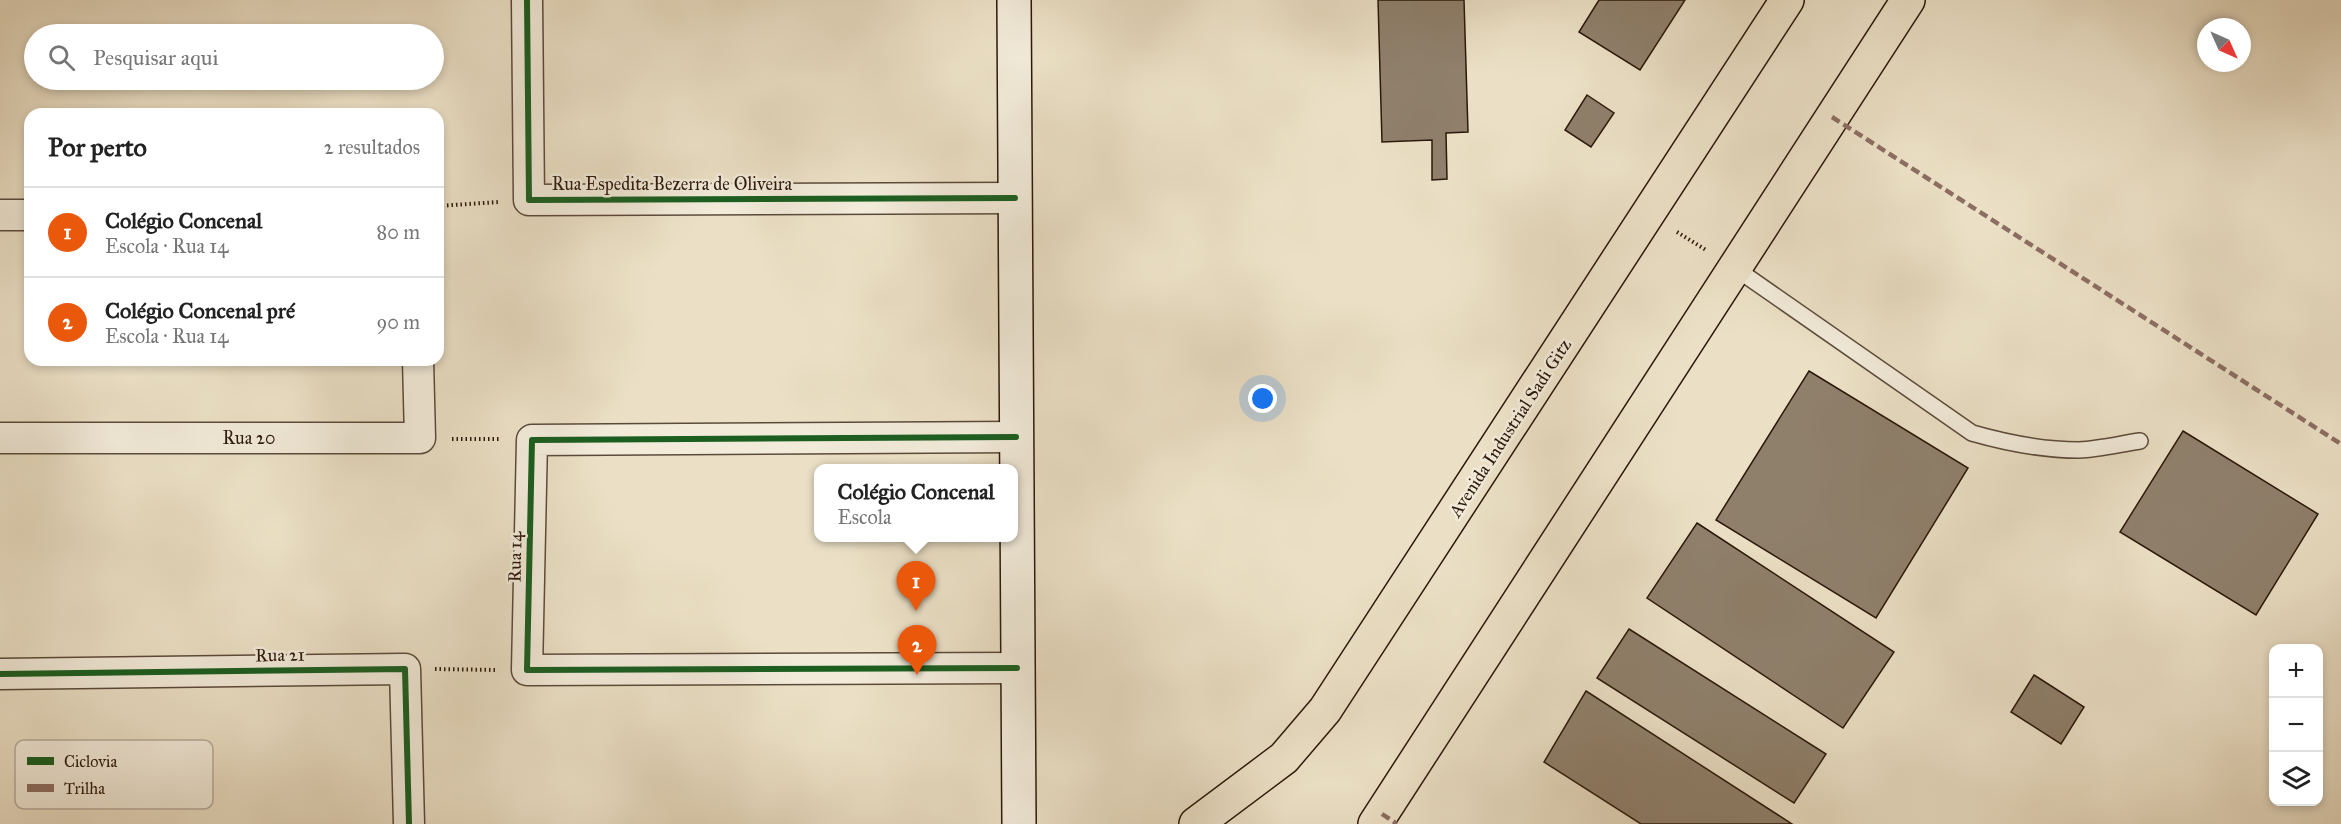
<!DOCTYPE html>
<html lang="pt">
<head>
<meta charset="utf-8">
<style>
	body { margin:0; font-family:"IM FELL Great Primer",serif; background:#f6f6f6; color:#222 }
	.controls { position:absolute; right:18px; bottom:18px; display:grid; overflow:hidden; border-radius:12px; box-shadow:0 3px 9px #0003 }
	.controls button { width:54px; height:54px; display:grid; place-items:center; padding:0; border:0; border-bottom:2px solid #e0e0e0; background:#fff; color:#222; font:30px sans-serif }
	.compass { position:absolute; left:2197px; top:18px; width:54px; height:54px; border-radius:50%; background:#fff; box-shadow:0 3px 9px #0003; rotate:135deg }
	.you { position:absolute; left:1263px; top:399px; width:21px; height:21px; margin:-15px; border:4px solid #fff; border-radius:50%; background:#1a73e8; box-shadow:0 0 0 9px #1a73e833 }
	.badge { display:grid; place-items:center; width:39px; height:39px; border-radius:50%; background:#ea580c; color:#fff; font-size:20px; font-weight:700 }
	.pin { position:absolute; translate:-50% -50px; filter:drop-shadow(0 2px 3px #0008) }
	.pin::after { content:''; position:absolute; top:32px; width:21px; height:18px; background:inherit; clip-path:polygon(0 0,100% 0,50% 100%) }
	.popup { position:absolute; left:814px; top:464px; width:204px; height:78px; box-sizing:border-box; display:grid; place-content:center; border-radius:12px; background:#fff; filter:drop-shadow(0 2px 4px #0005); font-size:20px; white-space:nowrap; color:#767676 }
	.popup b { font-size:22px; color:#222 }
	.popup::after { content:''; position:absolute; left:50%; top:100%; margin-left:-12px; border:12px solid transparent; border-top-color:#fff }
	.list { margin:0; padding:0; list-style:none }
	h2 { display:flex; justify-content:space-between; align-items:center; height:78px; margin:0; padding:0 24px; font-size:26px }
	h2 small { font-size:20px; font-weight:400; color:#767676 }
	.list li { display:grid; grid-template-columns:39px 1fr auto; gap:18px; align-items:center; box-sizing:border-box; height:90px; padding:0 24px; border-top:2px solid #e0e0e0 }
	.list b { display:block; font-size:22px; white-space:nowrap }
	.list p { margin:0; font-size:20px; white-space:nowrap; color:#767676 }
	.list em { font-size:20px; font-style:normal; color:#767676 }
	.icon { flex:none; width:33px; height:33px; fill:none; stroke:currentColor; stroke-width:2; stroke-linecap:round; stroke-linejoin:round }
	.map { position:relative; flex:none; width:2341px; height:824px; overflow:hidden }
	.search { position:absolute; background:#fff; box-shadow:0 3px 9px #0003; left:24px; top:24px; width:420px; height:66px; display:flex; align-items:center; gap:15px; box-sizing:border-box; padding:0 21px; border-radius:33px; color:#767676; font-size:22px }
	.panel { position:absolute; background:#fff; box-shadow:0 3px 9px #0003; left:24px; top:108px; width:420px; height:258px; border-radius:18px }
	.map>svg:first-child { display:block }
	.building { fill:#8f806c; stroke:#2b180b; stroke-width:1.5 }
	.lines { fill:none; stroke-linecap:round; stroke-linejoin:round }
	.lane-casing { stroke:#5b4a3a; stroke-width:18 }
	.street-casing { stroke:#5b4a3a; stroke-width:33 }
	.secondary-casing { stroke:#2b180b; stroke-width:36 }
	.primary-casing { stroke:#2b180b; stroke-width:36 }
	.path { stroke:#2b180b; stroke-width:4; stroke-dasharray:1.5 3; stroke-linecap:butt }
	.lane { stroke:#f2ebda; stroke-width:15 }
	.street { stroke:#f2ebda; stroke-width:30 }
	.secondary { stroke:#f2ebda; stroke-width:33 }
	.primary { stroke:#ebe0c6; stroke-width:33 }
	.quiet { stroke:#8d6e63; stroke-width:4.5; stroke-dasharray:9 4.5; stroke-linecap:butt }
	.cycleway-casing { stroke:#f2ebda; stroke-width:10 }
	.cycleway { stroke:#1b5e20; stroke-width:6 }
	.labels { text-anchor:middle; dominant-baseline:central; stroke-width:5; stroke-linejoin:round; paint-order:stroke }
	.street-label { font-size:18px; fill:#2b180b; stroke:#f2ebda }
	.key { fill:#f2ebda; stroke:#b6ac9c; stroke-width:1.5 }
	.key-label { font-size:16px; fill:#2b180b }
</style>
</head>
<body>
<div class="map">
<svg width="2341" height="824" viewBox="0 0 2341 824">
	<rect width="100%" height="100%" fill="#ebe0c6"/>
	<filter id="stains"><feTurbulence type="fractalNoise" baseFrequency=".00333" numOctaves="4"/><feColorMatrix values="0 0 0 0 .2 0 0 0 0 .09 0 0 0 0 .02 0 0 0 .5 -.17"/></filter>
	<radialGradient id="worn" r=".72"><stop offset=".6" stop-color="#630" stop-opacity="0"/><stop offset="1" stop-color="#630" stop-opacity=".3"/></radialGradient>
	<path class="building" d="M1378 0H1464L1468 132 1446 133 1447 179 1432 180V140L1382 142Z
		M1599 0H1685L1640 70 1579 32Z
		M1587 95 1614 113 1591 147 1565 130Z
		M1809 371 1968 468 1876 618 1716 520Z
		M2183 431 2318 514 2256 615 2120 532Z
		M1697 523 1894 652 1843 728 1647 598Z
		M1629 629 1826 754 1794 803 1597 678Z
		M2034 675 2084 707 2061 744 2011 712Z
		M1586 691 1792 824H1641L1544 762Z"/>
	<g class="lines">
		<g class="lane-casing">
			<path id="lane" d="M1735 268 1972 433C2007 443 2042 450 2079 450 2099 449 2120 444 2140 441"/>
		</g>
		<g class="street-casing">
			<path id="street" d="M527 0 529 200 1015 198
				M0 215H30
				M1016 437 532 440 527 670 1017 668
				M0 438H420L418 360
				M0 674 405 669 409 824"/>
		</g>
		<g class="secondary-casing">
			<path id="secondary" d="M1014 0 1019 824"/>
		</g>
		<g class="primary-casing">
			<path id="primary" d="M1196 824 1284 758 1325 710 1787 0
				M1375 824 1908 0"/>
		</g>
		<path class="path" d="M438 206 499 202
			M1677 232 1706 250
			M452 439H501
			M435 669 497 670"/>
		<use href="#lane" class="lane"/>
		<use href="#street" class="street"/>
		<use href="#secondary" class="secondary"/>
		<use href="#primary" class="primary"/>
		<path class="quiet" d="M1832 117 2341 444
			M1382 814 1397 824"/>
		<g class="cycleway-casing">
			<path id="cycleway" d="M527 0 529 200 1015 198
				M1016 437 532 440 527 670 1017 668
				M0 674 405 669 409 824"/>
		</g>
		<use href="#cycleway" class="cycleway"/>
	</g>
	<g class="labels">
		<g class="street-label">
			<text x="672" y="184">Rua Espedita Bezerra de Oliveira</text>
			<text transform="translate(1510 428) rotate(-57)">Avenida Industrial Sadi Gitz</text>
			<text x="249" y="438">Rua 20</text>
			<text transform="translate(515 557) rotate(-89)">Rua 14</text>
			<text transform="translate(280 655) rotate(-1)">Rua 21</text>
		</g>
	</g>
	<rect x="15" y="740" width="198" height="69" rx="9" class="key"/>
	<rect x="27" y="757" width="27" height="8" fill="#1b5e20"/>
	<rect x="27" y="784" width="27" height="8" fill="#8d6e63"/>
	<g class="key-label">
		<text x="64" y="767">Ciclovia</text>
		<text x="64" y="794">Trilha</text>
	</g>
	<rect width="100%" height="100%" filter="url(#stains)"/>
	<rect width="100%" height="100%" fill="url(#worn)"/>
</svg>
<div class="controls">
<button>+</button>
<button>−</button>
<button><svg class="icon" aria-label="layers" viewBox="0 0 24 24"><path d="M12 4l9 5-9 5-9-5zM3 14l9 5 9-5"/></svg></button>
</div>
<svg class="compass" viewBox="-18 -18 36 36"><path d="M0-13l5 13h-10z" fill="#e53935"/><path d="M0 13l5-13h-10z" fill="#767676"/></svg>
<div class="you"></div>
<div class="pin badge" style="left:916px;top:611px">1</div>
<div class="popup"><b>Colégio Concenal</b>Escola</div>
<div class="pin badge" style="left:917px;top:675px">2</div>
<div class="search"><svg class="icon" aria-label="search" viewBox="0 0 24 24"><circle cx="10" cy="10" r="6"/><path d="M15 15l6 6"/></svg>Pesquisar aqui</div>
<section class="panel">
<h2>Por perto<small>2 resultados</small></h2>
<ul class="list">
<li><span class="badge">1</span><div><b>Colégio Concenal</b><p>Escola · Rua 14</p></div><em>80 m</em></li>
<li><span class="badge">2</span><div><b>Colégio Concenal pré</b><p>Escola · Rua 14</p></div><em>90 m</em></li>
</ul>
</section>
</div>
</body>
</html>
